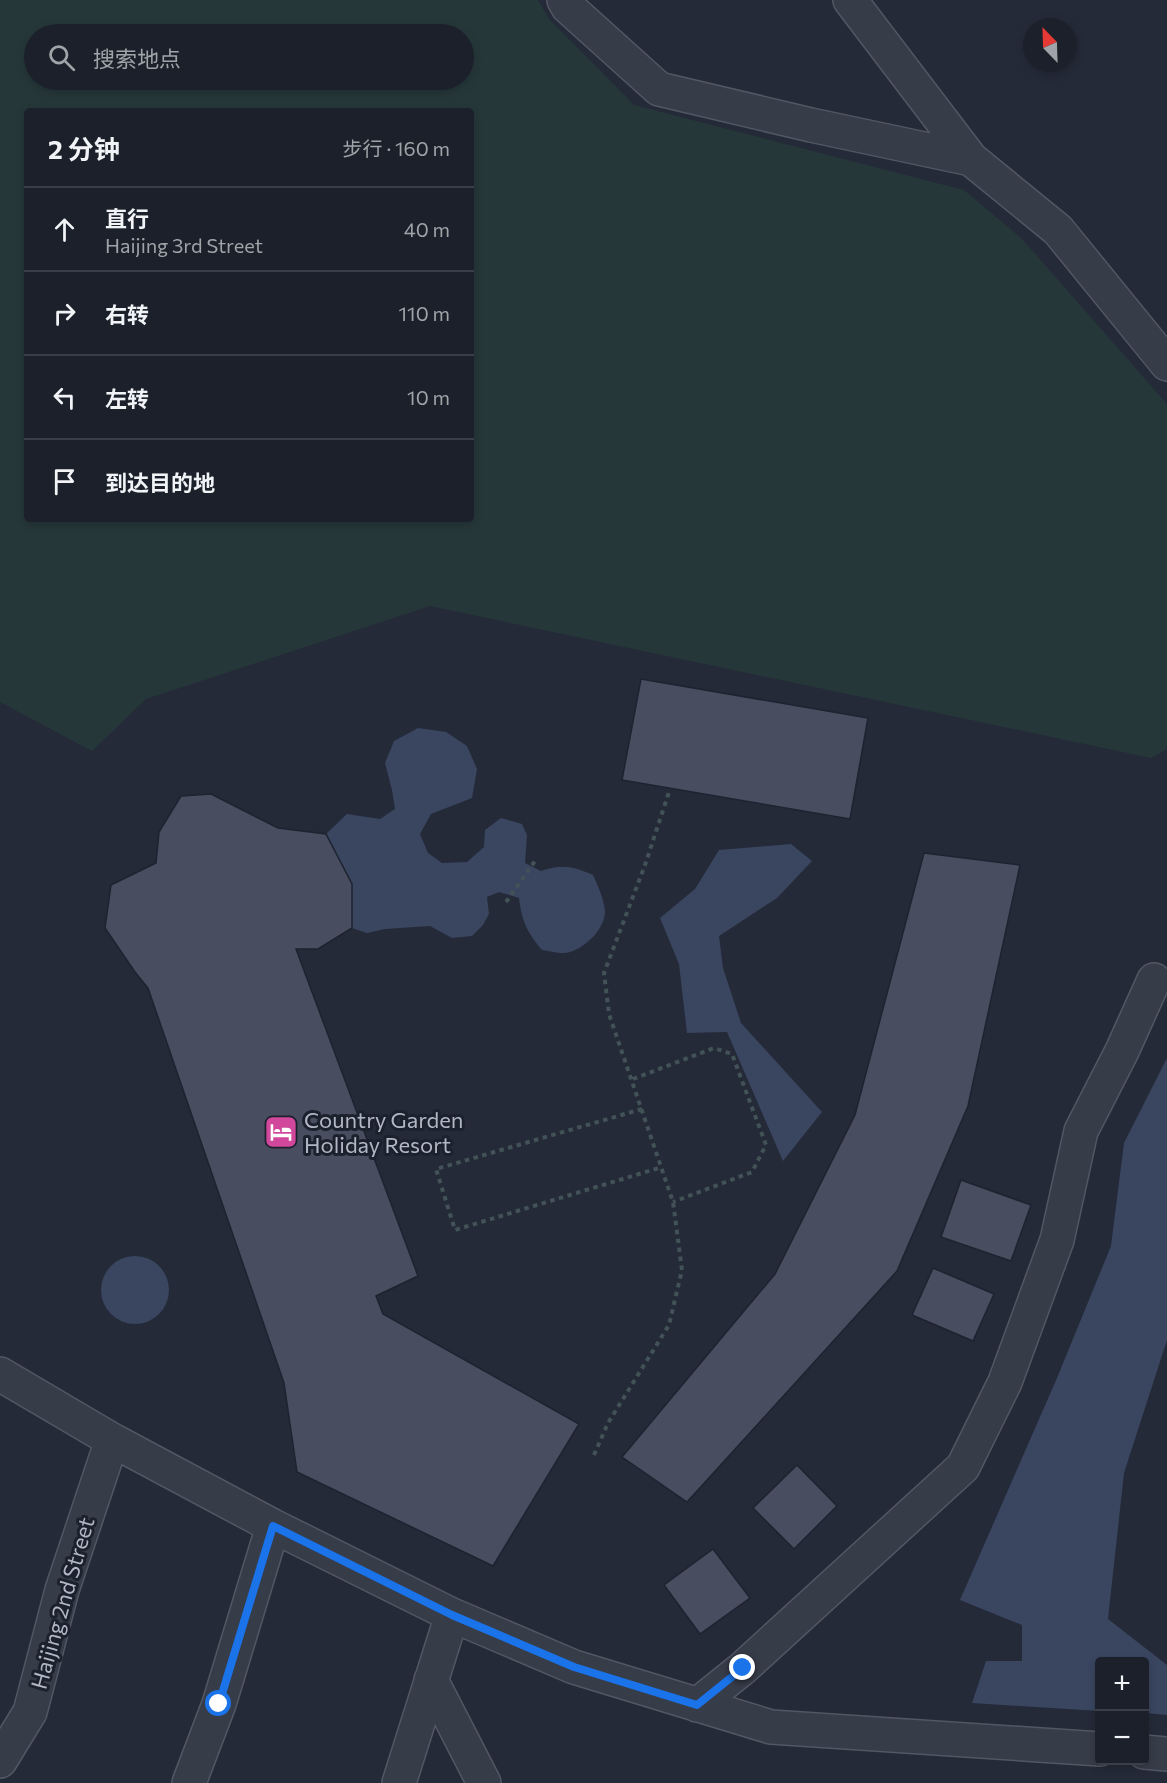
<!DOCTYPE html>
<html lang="zh">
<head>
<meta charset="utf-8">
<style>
	body { margin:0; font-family:Commissioner,"Noto Sans SC",sans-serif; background:#242832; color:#f1f3f6 }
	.controls { position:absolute; right:18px; bottom:18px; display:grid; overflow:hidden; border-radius:6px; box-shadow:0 3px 9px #0003 }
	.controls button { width:54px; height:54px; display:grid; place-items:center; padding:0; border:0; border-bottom:2px solid #393e47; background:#1b202a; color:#f1f3f6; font:30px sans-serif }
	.compass { position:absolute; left:1023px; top:18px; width:54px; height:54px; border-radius:50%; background:#1b202a; box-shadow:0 3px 9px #0003; rotate:337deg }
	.stop { position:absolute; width:18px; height:18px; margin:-14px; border:4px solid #1a73e8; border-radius:50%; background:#fff }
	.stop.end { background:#1a73e8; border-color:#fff; box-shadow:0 2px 6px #0008 }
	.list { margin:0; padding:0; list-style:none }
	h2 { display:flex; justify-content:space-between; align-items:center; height:78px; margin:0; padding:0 24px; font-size:26px }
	h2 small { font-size:20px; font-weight:400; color:#a0a3a8 }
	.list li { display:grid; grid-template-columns:39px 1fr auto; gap:18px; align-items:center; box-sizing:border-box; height:84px; padding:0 24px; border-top:2px solid #393e47 }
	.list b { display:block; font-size:22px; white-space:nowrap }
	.list p { margin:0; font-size:20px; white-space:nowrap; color:#a0a3a8 }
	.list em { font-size:20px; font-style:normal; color:#a0a3a8 }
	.icon { flex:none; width:33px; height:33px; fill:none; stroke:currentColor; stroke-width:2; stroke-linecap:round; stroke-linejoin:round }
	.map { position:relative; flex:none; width:1167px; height:1783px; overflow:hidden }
	.search { position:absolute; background:#1b202a; box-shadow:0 3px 9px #0003; left:24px; top:24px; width:450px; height:66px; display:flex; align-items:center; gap:15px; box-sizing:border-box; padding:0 21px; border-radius:33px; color:#a0a3a8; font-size:22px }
	.panel { position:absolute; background:#1b202a; box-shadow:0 3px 9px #0003; left:24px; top:108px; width:450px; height:414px; border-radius:6px }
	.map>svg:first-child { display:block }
	.green { fill:#26373a; fill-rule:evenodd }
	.water { fill:#3a4560 }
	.building { fill:#484d5f; stroke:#1e2330; stroke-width:1.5 }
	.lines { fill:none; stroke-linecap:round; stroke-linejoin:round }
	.minor-casing { stroke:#525764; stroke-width:36 }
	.path { stroke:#435257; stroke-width:4; stroke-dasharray:4.5 4.5; stroke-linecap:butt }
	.minor { stroke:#373c49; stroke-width:33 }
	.route { stroke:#1a73e8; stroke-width:8 }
	.labels { text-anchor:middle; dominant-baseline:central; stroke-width:6; stroke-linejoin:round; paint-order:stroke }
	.poi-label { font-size:22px; fill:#b2b7c5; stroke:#1c212e; text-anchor:start }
	.street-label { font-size:22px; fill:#b2b7c5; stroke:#1c212e }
</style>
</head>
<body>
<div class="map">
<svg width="1167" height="1783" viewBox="0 0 1167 1783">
	<rect width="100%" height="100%" fill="#242a38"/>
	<path class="green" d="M0 0H538L549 19 634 105 964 190 1022 239 1167 404V749L1151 758 430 606 146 699 92 751 0 702ZM34 34H464V80H34ZM27 111H471V519H27Z"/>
	<path class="water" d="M418 728 446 732 467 746 477 769 472 798 431 814 420 834 428 853 442 863 467 862 484 847 485 830 501 818 522 824 527 835 525 863 541 871C563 864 572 866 593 875 598 886 604 899 605 911 605 929 586 947 570 952 562 955 550 951 542 950 527 932 522 922 519 898L499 892 487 897 489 914 483 925 472 936 452 938 430 926 385 929 367 933 352 928V884L326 834 347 814 380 819 395 809 392 790 385 763 394 741Z
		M791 844 812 861 777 898 719 936 723 968 741 1023 822 1112 783 1161 727 1032 687 1033 679 964 660 918 695 889 719 850Z
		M1167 1058V1340L1124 1473 1108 1619 1167 1665V1715L1145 1713 1144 1662H1100L1099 1711 972 1703 986 1661H1022V1625L960 1600 1057 1378 1111 1246 1124 1143Z
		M101 1290a34 34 0 1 1 68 0a34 34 0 1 1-68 0Z"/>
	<path class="building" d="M641 679 868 718 850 819 622 780Z
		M211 794 278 828 326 834 352 884V928L318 949H296L418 1276 376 1296 383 1314 579 1424 493 1566 297 1472 284 1383 148 988 135 972 105 928 111 885 156 863 159 832 181 796Z
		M924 853 1020 865 968 1106 897 1271 687 1502 622 1457 775 1274 855 1115Z
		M961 1180 1031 1205 1011 1261 941 1237Z
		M933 1268 994 1294 973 1341 912 1315Z
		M797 1465 837 1506 794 1549 753 1508Z
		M713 1549 750 1598 700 1634 664 1585Z"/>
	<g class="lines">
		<g class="minor-casing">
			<path id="minor" d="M564 0 568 7 659 89 811 125 971 159 1058 230 1167 364
				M850 0 971 159
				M0 1374 112 1440 273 1526 452 1615 574 1667 771 1727 1100 1749
				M431 1680 484 1783
				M697 1705 743 1668 963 1467 1005 1382 1057 1240 1081 1131 1122 1051 1154 980
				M1144 1752 1167 1754
				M0 1761 30 1712 62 1590 112 1440
				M189 1783 219 1704 273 1526
				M399 1783 452 1615"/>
		</g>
		<path class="path" d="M506 902 535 861
			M633 1079 714 1048 732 1054 766 1145 752 1172 673 1202
			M642 1109 436 1169 455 1230 662 1167
			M594 1455 608 1423 669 1325 682 1270 673 1202 609 1014 604 973 645 865 669 792"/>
		<use href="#minor" class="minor"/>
	</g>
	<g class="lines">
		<path class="route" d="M219 1704 273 1526 452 1615 574 1667 697 1705 743 1668"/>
	</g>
	<defs>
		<g id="hotel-square" transform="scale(1.725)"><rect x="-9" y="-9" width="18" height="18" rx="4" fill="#d1479c" stroke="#1c212e"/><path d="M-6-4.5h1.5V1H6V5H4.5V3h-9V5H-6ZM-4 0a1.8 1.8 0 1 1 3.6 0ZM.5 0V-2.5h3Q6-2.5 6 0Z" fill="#fff"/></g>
	</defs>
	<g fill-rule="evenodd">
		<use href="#hotel-square" x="281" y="1132"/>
	</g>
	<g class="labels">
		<g class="poi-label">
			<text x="304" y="1119">Country Garden<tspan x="304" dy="25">Holiday Resort</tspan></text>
		</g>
		<g class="street-label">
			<text transform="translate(62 1603) rotate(-74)">Haijing 2nd Street</text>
		</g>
	</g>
</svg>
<div class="controls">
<button>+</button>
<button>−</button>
</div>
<svg class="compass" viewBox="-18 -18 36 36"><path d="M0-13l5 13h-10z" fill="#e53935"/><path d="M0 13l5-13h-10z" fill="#a0a3a8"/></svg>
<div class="stop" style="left:219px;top:1704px"></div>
<div class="stop end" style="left:743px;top:1668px"></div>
<div class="search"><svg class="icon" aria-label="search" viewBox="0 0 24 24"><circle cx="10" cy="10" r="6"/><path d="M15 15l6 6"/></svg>搜索地点</div>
<section class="panel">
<h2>2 分钟<small>步行 · 160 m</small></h2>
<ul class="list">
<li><svg class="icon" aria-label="ahead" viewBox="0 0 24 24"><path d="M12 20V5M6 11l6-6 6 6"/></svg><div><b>直行</b><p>Haijing 3rd Street</p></div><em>40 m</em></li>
<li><svg class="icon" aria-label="right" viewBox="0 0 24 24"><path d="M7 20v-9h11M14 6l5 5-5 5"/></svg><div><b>右转</b></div><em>110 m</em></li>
<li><svg class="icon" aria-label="left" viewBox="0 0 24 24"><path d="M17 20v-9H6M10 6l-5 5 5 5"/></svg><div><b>左转</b></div><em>10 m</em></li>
<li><svg class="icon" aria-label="arrive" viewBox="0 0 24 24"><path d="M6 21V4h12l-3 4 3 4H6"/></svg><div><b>到达目的地</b></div></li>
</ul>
</section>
</div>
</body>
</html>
